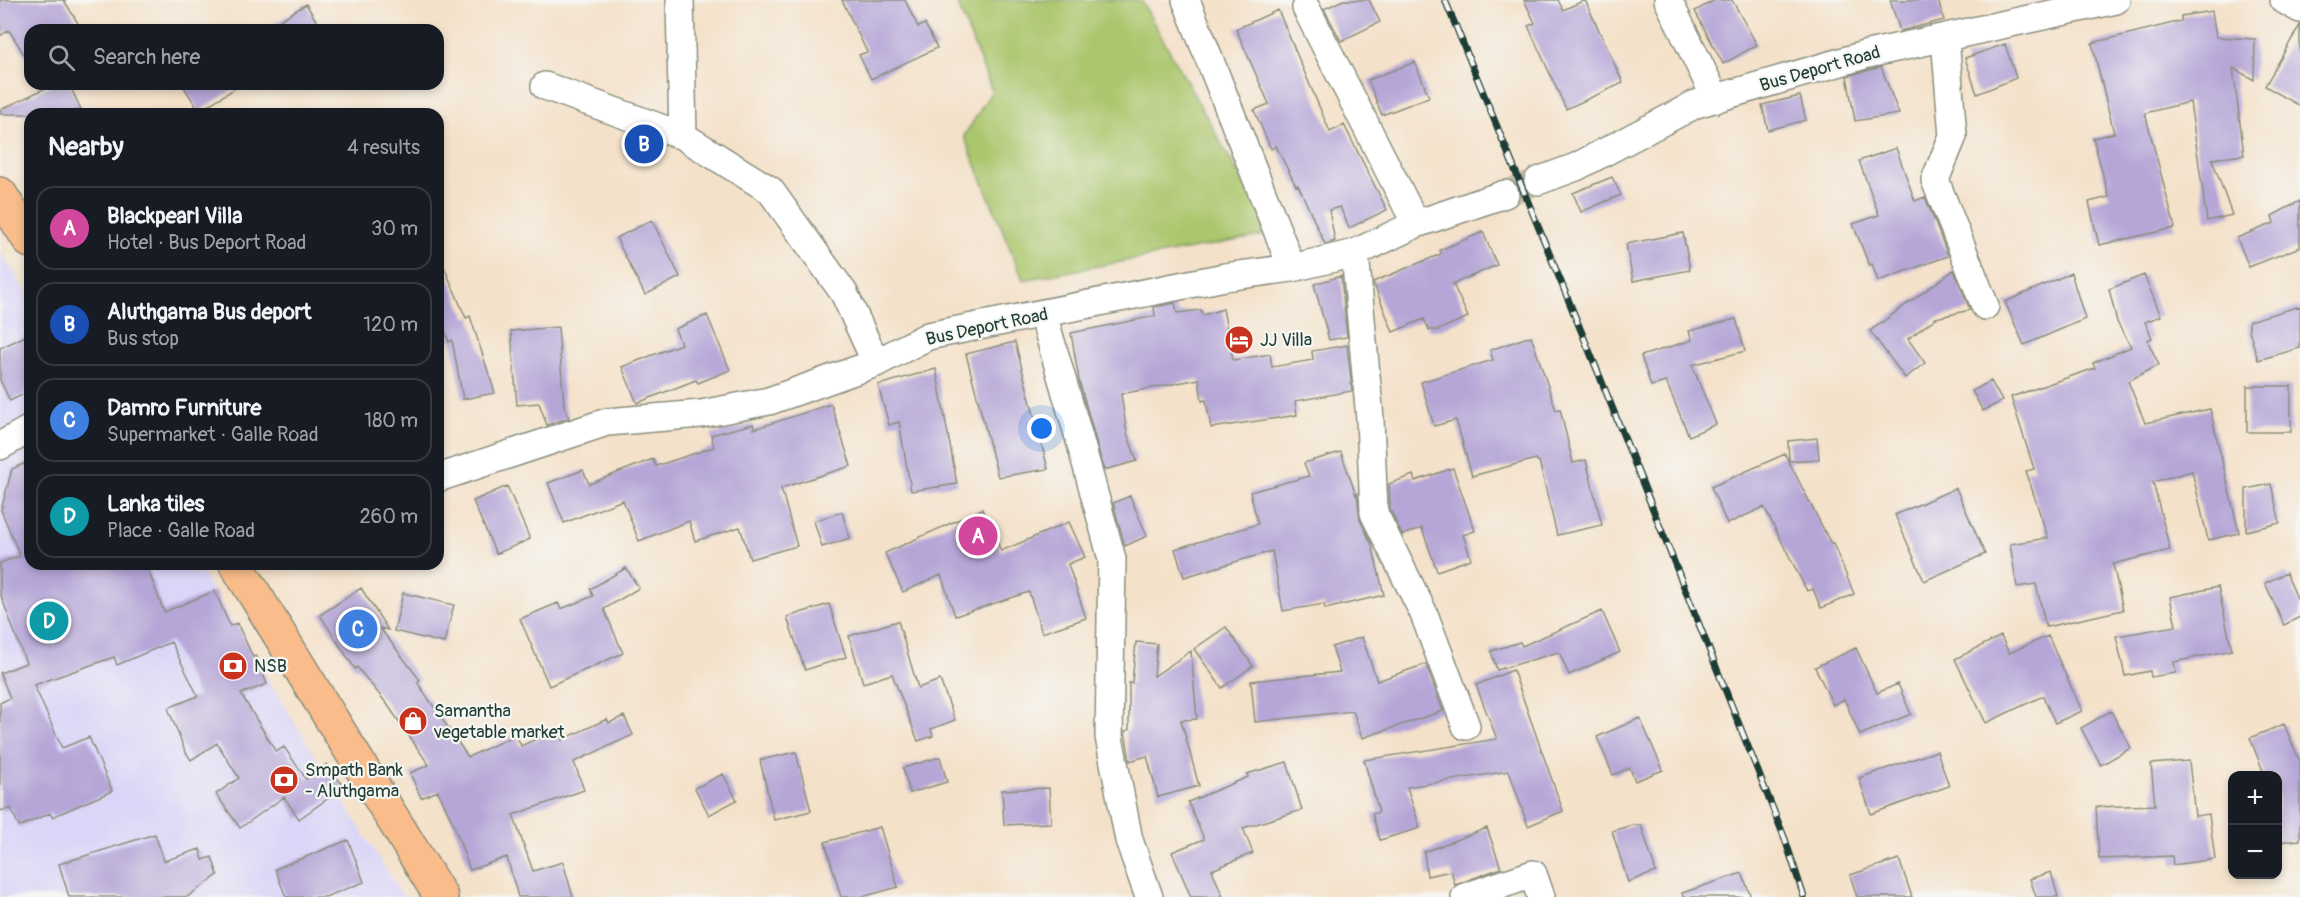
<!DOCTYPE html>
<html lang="en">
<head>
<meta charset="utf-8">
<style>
	body { margin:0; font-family:Pangolin,sans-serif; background:#242831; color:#f1f3f6 }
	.controls { position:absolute; right:18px; bottom:18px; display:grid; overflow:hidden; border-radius:12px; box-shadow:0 3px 9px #0003 }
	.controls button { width:54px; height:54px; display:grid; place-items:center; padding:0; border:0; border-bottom:2px solid #363941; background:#171b24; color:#f1f3f6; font:30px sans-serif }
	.you { position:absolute; left:1042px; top:429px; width:21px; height:21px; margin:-15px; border:4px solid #fff; border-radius:50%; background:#1a73e8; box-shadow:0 0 0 9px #1a73e833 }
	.badge { display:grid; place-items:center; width:39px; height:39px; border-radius:50%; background:#db2777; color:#fff; font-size:20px; font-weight:700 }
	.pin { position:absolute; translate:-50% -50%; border:3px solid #fff; box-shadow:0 2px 6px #0006 }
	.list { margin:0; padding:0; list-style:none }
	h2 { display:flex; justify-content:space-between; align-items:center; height:78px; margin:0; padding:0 24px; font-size:26px }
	h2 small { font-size:20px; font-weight:400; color:#9ea1a6 }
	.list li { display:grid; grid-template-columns:39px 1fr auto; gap:18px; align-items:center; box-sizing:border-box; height:84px; margin:0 12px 12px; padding:0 12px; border:2px solid #363941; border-radius:18px }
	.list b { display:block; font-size:22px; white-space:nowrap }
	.list p { margin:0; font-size:20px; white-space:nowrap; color:#9ea1a6 }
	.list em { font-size:20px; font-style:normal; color:#9ea1a6 }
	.icon { flex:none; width:33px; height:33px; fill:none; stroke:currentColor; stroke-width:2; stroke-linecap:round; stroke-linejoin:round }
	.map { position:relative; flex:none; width:2300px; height:897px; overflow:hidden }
	.search { position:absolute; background:#171b24; box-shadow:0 3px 9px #0003; left:24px; top:24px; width:420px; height:66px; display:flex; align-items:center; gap:15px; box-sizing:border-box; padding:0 21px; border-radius:18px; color:#9ea1a6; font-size:22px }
	.panel { position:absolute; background:#171b24; box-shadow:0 3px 9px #0003; left:24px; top:108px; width:420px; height:462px; border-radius:18px }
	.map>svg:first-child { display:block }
	.built { fill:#dbd6f7 }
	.green { fill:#abc66c; stroke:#658250; stroke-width:1.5 }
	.building { fill:#b5a6d7 }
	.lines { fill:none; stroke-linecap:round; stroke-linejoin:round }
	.minor-tunnel { stroke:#c9c0ab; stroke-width:27; stroke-dasharray:27 14; stroke-linecap:butt }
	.minor-casing { stroke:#8a8f7e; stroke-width:30 }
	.highway-casing { stroke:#8a8f7e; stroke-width:36 }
	.minor { stroke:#fff; stroke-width:27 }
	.highway { stroke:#f9bc8a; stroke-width:33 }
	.rail-casing { stroke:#1f3d34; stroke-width:7 }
	.rail { stroke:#f6f6f2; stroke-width:4.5; stroke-dasharray:14; stroke-linecap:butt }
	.labels { text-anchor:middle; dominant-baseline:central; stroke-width:4.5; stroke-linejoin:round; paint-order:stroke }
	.street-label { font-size:18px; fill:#1f3d34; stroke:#f6f6f2 }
	.poi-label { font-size:18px; fill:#1f3d34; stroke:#f6f6f2; text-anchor:start }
</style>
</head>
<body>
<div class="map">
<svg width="2300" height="897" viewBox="0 0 2300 897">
	<rect width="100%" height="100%" fill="#f6f6f2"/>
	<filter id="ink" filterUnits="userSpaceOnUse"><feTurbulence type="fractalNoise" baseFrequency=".0167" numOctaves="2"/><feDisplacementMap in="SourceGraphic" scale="12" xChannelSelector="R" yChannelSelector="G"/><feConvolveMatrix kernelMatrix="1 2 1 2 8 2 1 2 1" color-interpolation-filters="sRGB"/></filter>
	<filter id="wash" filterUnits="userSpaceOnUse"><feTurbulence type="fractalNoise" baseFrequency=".008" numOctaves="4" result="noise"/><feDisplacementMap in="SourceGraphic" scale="24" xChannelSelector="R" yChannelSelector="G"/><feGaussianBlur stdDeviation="1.35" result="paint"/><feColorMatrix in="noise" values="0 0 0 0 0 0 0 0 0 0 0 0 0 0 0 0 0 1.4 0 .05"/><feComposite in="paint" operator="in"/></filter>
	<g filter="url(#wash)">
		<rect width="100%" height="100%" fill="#f4e1c9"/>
		<path class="built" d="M0 250 30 298V564H196L403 897H0Z"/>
		<path class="green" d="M956 0H1141L1272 234 1023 280 964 136 992 91Z"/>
		<g id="blocks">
			<path class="building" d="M0 0H64L82 30H30V64L9 30 0 36Z
				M842 0H905L918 27 925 24 937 48 871 79 859 55 867 52Z
				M1343 0H1369L1380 22 1341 41 1324 9Z
				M1524 0H1558L1563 10 1585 0 1623 83 1566 109 1528 26 1535 23Z
				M1715 0H1732L1757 45 1723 64 1695 11Z
				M1890 0H1938L1944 20 1900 31Z
				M306 4 322 30H264Z
				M1278 10 1330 132 1344 125 1387 210 1349 228 1340 207 1329 210 1335 241 1325 244 1298 185 1296 186 1276 146 1271 149 1254 110 1269 104 1236 29Z
				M2212 11 2216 37 2255 39 2254 80 2233 68 2244 155 2212 159 2232 215 2207 221 2190 102 2145 113 2175 228 2099 245 2089 202 2109 197 2093 138 2114 133 2092 43 2181 21V16Z
				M2300 25V106L2265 86Z
				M2005 44 2016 78 1977 94 1965 58Z
				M1415 62 1429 97 1382 115 1368 80Z
				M1881 67 1899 114 1855 121 1847 76Z
				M54 84H69L81 109 69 114H0V110Z
				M182 84H242L199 111Z
				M1800 96 1806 120 1768 130 1762 105Z
				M1896 148 1915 201 1925 197 1948 256 1878 281 1872 264 1869 265 1853 224 1879 215 1859 161Z
				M1612 177 1621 195 1581 212 1573 193Z
				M2300 201V247L2249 267 2237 238 2274 223 2272 216Z
				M652 220 680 277 645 295 616 238Z
				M1483 232 1497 265 1453 284 1468 317 1438 330H1429L1424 319 1393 332 1373 282 1441 254 1440 250Z
				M1683 233 1690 270 1633 281 1626 244Z
				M438 253 466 318 470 316 495 393 463 399 452 340 449 342 438 310Z
				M1954 270 1970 310 1936 318 1908 339 1925 363 1905 378 1870 331Z
				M2071 273 2085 319 2024 345 2005 302Z
				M2144 275 2161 316 2145 322 2152 338 2147 340 2159 365 2128 381 2145 423 2210 409 2239 533 2208 540 2192 471 2153 482 2170 550 2113 564 2123 610 2046 627 2036 584 2017 587 2010 544 2048 538 2026 471 2034 469 2011 397 2095 368 2093 363 2131 347 2117 322 2109 289Z
				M1341 276 1347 337 1329 340 1314 284Z
				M1175 303 1177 313 1201 310 1203 315 1223 309 1233 360 1270 354 1272 367 1313 360 1312 351 1347 345 1352 391 1295 401 1297 415 1211 428 1206 400 1202 401 1199 379 1121 394 1127 433 1137 461 1104 470 1079 380 1071 333 1155 316 1154 307Z
				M2300 306V348L2258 360 2249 330V321Z
				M707 315 730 370 698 383 696 380 637 403 622 367 681 344 675 329Z
				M1736 319 1745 351 1692 365 1716 424 1689 436 1666 382 1651 386 1641 356 1692 340 1689 331Z
				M558 327 564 406 569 418 547 425 539 403 517 405 511 331Z
				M30 334V391L10 401 0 380V348Z
				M1531 336 1556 410 1560 409 1573 463 1586 460 1602 525 1557 535 1539 461H1537L1536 459 1472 476 1456 420 1434 426 1421 382 1493 360 1490 350Z
				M1015 342 1048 469 998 477 966 354Z
				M936 369 957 484 911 491 899 422 889 425 878 385Z
				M1991 381 2002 401 1983 411 1972 391Z
				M2247 386H2291V432H2247Z
				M831 404 851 466 781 488 797 546 750 559 740 527 695 541 689 521 639 541 623 500 564 523 548 483 583 470 589 484 653 459 656 466 714 447 711 435 753 424 754 429Z
				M1817 438 1819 459 1789 461 1788 441Z
				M1341 452 1356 495 1357 494 1360 520 1372 545 1384 595 1325 609 1324 604 1283 611 1272 551 1184 577 1175 549 1258 524 1250 492 1309 476 1304 463Z
				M1785 454 1831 544 1833 543 1854 594 1821 608 1813 589 1807 591 1764 507 1727 524 1711 487Z
				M30 461V564H146L164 612 215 591 230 626 237 623 253 657 256 656 267 684 241 694 276 752 284 747 306 779 327 764 344 787 299 819 284 797 240 828 216 794 239 778 217 743 191 760 185 751 168 708 198 696 171 642 117 665 114 657 34 685 62 748 89 737 112 791 52 817 50 813 19 827 11 808 0 811V703L10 698 0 673 26 663 0 593V563L20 556 1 510 12 469Z
				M1453 468 1475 531 1463 535 1471 559 1437 571 1422 528 1402 535 1390 509 1389 484 1413 475 1415 481Z
				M2271 484 2280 523 2246 531V489Z
				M507 486 530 539 496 554 473 501Z
				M1956 488 1985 554 1924 581 1895 515Z
				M1130 496 1147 536 1125 546 1113 503Z
				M982 509 1001 551 1069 522 1085 557 1068 564 1086 618 1042 633 1029 592 955 616 941 575 903 592 885 553Z
				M842 512 850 538 822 547 814 521Z
				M626 568 639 588 604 609 623 653 549 686 520 619 558 603 561 609 593 596 590 589Z
				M2286 573 2300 605V617L2284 625 2265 583Z
				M2218 587 2232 650 2174 662 2176 673 2151 677 2150 671 2125 676 2116 636 2176 626 2170 597Z
				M361 588 388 630 380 628 420 680 417 682 468 757 516 735 521 746 558 729 562 740 607 719 609 723 624 716 633 735 574 762 584 790 513 815 533 871 563 862 573 897H518L507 857 470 870 453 823 438 791 421 798 410 773 429 765 387 704 357 667 355 669 320 615Z
				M403 593 454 605 444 643 394 631Z
				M829 604 846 657 805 670 787 617Z
				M1602 611 1620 652 1569 675 1559 652 1497 670 1491 651 1520 642 1522 646Z
				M898 621 918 688 940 680 955 720 931 729 933 736 918 741 892 674 863 683 849 636Z
				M1226 627 1253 666 1222 688 1194 649Z
				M2001 636 2009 653 2048 636 2082 711 2055 723 2043 696 1986 723 1955 659Z
				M1362 637 1377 681 1426 664 1443 711 1362 738 1353 711 1255 722 1251 681 1340 672 1332 647Z
				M1136 642 1157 644 1154 676 1191 651 1197 719 1181 720 1199 786 1158 797 1147 756 1130 761 1125 731 1129 730V683H1132Z
				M1856 648 1877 693 1898 684 1911 714 1860 735 1844 699 1833 705 1815 667Z
				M1513 670 1563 811 1528 826 1509 771 1407 787 1420 828 1380 840 1372 814 1379 812 1364 760 1497 739 1476 685Z
				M2111 711 2131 748 2101 765 2081 728Z
				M1640 718 1663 770 1635 781 1630 768 1613 775 1597 737Z
				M2284 724 2300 762V840L2278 842 2277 776H2265L2250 738Z
				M1937 751 1949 786 1871 814 1859 778Z
				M796 752 811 811 774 820 760 760Z
				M940 757 947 782 910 793 903 768Z
				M2189 761 2195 816 2209 814 2215 859 2173 865 2172 856 2099 859 2096 807 2155 805 2151 764Z
				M1287 762 1302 810 1243 828 1253 853 1212 870 1223 897H1191L1172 852 1204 839 1188 802 1248 777 1247 774Z
				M723 774 737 800 709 815 695 788Z
				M1049 788 1051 823 1004 825 1002 790Z
				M1632 825H1641L1656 872 1628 882 1612 831Z
				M880 827 898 887 862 897H841L825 842Z
				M1487 828 1501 868 1455 885 1451 871 1427 876 1424 852Z
				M155 834 164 861 200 849 203 860 212 857 218 875 187 897H69L59 864Z
				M348 840 364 882 325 897H286L275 869Z
				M1899 859 1912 897H1857L1850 875Z
				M2051 872 2058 897H2036L2030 879Z
				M1742 873 1751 897H1683L1682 893Z"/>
		</g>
	</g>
	<g filter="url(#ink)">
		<use href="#blocks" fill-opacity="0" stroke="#8a8f7e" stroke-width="1.5"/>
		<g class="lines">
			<path class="minor-tunnel" d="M1505 194 1538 181"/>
			<g class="minor-casing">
				<path id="minor" d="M1186 0 1292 268
					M1668 0 1716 99
					M2284 0 2300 9
					M680 1 683 136 770 190 844 293 876 363
					M1306 8 1416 224
					M1945 38 1953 136 1935 180 1985 306
					M545 86 683 136
					M1538 181 1576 167 1696 104 1868 54 2116 0
					M1355 253 1370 419 1374 513 1424 614 1466 726
					M1043 314 1080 441 1112 559 1109 737 1129 840 1149 897
					M0 446 30 429
					M438 478 607 422 701 414 769 401 876 363 928 336 1225 277 1292 268 1355 253 1416 224 1505 194
					M1465 897 1533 874 1541 897"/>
			</g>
			<g class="highway-casing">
				<path id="highway" d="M0 194 30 241
					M236 564 441 897"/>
			</g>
			<use href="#minor" class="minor"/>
			<use href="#highway" class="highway"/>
			<g class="rail-casing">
				<path id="rail" d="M1445 0 1598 372 1785 839 1804 897"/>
			</g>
			<use href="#rail" class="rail"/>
		</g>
	</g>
	<defs>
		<g id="hotel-disc" transform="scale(1.5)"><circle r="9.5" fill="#c8321e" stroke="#f6f6f2"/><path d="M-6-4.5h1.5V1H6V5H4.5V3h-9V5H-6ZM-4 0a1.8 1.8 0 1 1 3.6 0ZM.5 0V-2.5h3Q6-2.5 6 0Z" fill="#fff"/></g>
		<g id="bank-disc" transform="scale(1.5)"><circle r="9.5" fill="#c8321e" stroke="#f6f6f2"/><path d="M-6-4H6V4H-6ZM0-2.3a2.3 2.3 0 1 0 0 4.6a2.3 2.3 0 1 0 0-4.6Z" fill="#fff"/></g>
		<g id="shop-disc" transform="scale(1.5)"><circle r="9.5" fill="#c8321e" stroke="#f6f6f2"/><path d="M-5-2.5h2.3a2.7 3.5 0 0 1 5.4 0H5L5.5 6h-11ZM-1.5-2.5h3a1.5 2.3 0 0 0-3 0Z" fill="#fff"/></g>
	</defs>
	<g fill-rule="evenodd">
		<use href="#hotel-disc" x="1239" y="340"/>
		<use href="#bank-disc" x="233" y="666"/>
		<use href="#shop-disc" x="413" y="721"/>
		<use href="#bank-disc" x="284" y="780"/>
	</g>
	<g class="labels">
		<g class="street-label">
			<text transform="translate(1820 69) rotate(-16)">Bus Deport Road</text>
			<text transform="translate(987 327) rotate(-12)">Bus Deport Road</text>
		</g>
		<g class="poi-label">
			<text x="1260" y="340">JJ Villa</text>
			<text x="254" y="666">NSB</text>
			<text x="434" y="711">Samantha<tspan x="434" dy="21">vegetable market</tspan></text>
			<text x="305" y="770">Smpath Bank<tspan x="305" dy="21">- Aluthgama</tspan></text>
		</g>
	</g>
</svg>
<div class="controls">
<button>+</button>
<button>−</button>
</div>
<div class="you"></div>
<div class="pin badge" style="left:978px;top:536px;background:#d1479c">A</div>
<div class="pin badge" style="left:644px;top:144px;background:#1a4fb4">B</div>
<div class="pin badge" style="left:358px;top:629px;background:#3f7fe0">C</div>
<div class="pin badge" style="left:49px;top:621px;background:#0f9aa8">D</div>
<div class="search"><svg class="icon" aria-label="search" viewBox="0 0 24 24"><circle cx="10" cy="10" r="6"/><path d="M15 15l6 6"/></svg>Search here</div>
<section class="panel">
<h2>Nearby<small>4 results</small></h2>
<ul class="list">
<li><span class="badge" style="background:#d1479c">A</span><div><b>Blackpearl Villa</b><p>Hotel · Bus Deport Road</p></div><em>30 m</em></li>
<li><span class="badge" style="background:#1a4fb4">B</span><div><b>Aluthgama Bus deport</b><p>Bus stop</p></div><em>120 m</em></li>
<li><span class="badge" style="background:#3f7fe0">C</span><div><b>Damro Furniture</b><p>Supermarket · Galle Road</p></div><em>180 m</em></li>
<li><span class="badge" style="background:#0f9aa8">D</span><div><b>Lanka tiles</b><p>Place · Galle Road</p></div><em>260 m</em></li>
</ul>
</section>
</div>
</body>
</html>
